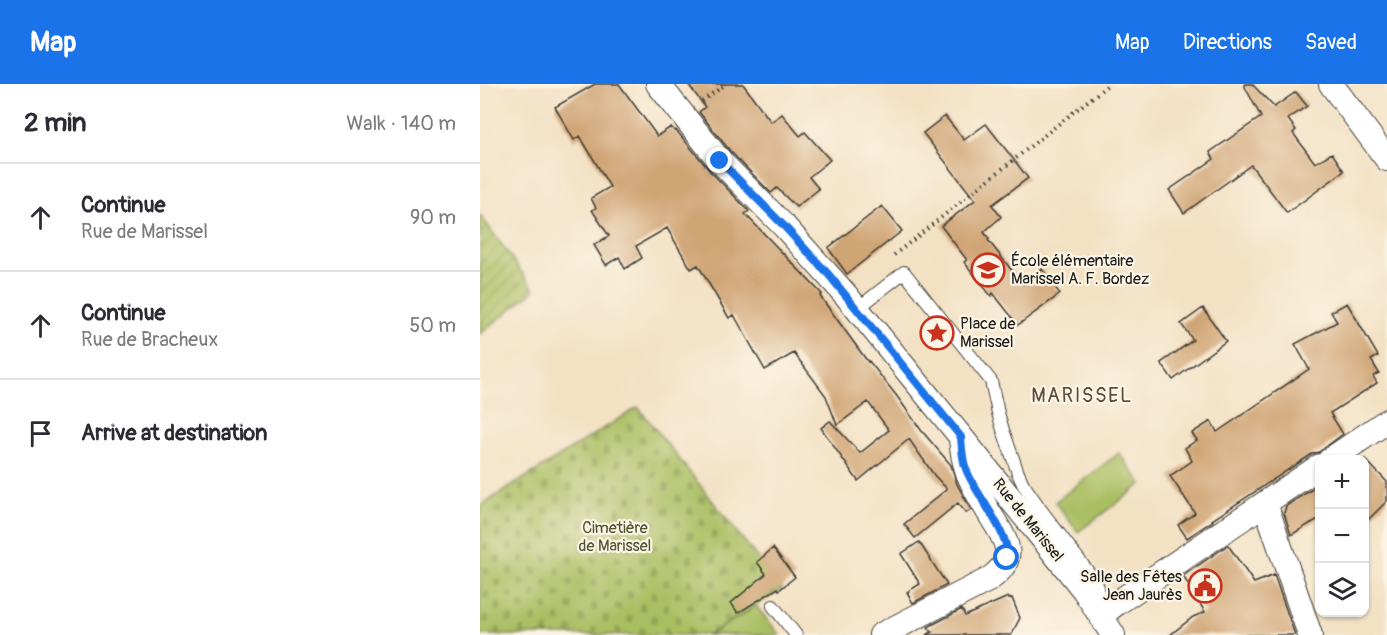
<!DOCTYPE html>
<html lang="en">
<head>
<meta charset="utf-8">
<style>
	body { margin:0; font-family:Pangolin,sans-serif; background:#f7f7f7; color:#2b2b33 }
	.controls { position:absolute; right:18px; bottom:18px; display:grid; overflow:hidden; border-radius:12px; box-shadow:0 2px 4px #0004 }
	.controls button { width:54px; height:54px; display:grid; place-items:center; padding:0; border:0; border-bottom:2px solid #e1e1e2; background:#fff; color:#2b2b33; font:30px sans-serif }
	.stop { position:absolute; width:18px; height:18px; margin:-14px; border:4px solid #1a73e8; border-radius:50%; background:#fff }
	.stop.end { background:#1a73e8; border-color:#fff; box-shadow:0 2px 6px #0008 }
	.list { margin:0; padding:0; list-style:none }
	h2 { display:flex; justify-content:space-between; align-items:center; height:78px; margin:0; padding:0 24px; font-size:26px }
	h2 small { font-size:20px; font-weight:400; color:#7c7c81 }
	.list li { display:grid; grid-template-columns:39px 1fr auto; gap:18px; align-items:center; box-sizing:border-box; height:108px; padding:0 24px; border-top:2px solid #e1e1e2 }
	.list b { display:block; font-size:22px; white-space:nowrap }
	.list p { margin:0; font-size:20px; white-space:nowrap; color:#7c7c81 }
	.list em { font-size:20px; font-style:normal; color:#7c7c81 }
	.icon { flex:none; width:33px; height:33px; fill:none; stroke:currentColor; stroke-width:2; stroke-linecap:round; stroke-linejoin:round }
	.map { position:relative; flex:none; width:907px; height:551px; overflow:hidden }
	header { display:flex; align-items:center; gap:36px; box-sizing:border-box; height:84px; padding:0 30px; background:#1a73e8; color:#fff }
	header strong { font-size:28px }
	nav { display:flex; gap:33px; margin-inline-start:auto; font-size:21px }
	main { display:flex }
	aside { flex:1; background:#fff }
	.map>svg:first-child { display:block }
	.grass { fill:#aabe62; stroke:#636d3f; stroke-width:1.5 }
	.cemetery { fill:url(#cemetery-stones); stroke:#636d3f; stroke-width:1.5 }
	.garden { fill:url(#garden-furrows); stroke:#636d3f; stroke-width:1.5 }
	.building { fill:#d0a576 }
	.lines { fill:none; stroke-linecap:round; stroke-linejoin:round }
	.service-casing { stroke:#3c3a35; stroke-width:14 }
	.minor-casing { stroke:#3c3a35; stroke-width:26 }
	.path { stroke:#3c3a35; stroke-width:4; stroke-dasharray:1.5 4.5; stroke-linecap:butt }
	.service { stroke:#fff; stroke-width:12 }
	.minor { stroke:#fff; stroke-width:24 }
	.route { stroke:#1a73e8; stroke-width:8 }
	.labels { text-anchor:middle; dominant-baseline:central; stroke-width:4.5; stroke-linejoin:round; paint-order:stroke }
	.poi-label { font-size:16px; fill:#1c1c1c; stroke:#fcf5e5; text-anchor:start }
	.street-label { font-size:16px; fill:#1c1c1c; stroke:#fcf5e5 }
	.park-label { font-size:16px; fill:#4e5534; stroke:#fcf5e5 }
	.quarter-label { font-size:20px; letter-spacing:1.5px; fill:#5b4c3c; stroke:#fcf5e5 }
</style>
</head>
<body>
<header>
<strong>Map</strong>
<nav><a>Map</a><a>Directions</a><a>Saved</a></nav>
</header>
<main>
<aside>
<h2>2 min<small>Walk · 140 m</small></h2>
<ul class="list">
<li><svg class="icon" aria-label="ahead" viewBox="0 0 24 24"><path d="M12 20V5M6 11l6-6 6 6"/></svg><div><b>Continue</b><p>Rue de Marissel</p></div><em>90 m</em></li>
<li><svg class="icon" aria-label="ahead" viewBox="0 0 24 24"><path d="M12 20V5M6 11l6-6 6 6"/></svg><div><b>Continue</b><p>Rue de Bracheux</p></div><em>50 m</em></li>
<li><svg class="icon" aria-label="arrive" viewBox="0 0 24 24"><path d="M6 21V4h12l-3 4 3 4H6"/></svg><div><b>Arrive at destination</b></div></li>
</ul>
</aside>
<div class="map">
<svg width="907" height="551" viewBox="0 0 907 551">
	<defs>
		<pattern id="cemetery-stones" width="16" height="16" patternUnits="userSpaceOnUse" patternTransform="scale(1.5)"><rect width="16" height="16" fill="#aabe62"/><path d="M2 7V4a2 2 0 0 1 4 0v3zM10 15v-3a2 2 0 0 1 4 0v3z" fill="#92a354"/></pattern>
		<pattern id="garden-furrows" width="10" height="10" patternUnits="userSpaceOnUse" patternTransform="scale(1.5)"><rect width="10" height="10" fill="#aabe62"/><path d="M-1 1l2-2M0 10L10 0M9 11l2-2" fill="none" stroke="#92a354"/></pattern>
	</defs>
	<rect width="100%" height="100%" fill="#fcf5e5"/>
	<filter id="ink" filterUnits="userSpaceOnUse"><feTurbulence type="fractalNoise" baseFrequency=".0167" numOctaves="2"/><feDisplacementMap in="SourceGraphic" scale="12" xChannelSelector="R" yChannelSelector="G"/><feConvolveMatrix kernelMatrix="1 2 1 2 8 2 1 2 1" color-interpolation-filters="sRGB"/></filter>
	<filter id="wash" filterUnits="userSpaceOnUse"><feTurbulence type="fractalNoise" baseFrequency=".008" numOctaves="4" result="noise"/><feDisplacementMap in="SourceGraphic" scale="24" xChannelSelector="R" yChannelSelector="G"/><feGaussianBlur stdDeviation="1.35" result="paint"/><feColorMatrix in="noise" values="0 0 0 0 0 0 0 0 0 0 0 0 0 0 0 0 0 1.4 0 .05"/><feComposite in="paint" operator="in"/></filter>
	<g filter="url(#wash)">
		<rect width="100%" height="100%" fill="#f3e1c4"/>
		<path class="grass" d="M639 369 662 400 598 448 575 418Z
			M276 522 300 551H229Z"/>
		<path class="cemetery" d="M158 323 302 505 229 551H0V422Z"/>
		<path class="garden" d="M0 131 55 206 0 250Z"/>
		<g id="blocks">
			<path class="building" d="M115 0H139L177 52 191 43 195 47 196 46 230 87 269 127 265 130 342 210 340 212 388 278 389 277 416 311 441 346 471 381 477 400 491 426 486 429 478 419 435 454 424 440 467 405 454 391 429 355 378 397 341 344 350 337 380 369 409 346 388 318 357 341 346 312 314 269 285 286 254 231 249 234 218 181 211 185 187 144 156 162 162 174 145 185 139 173 126 181 114 161 129 152 112 126 116 124 111 114 130 103 100 52 94 56 75 23Z
				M208 0H263L291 38 302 30 320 52 325 48 350 76 329 93 339 105 316 123 297 104 291 109 251 68 219 28 225 23Z
				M765 0H772L794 23 816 8 827 22 808 35 816 46 813 49 835 79 852 69 864 87 807 129 771 81 704 129 689 106 734 75 730 68 781 33 764 1Z
				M465 32 484 56 506 40 548 94 512 121 521 133 504 148 509 155 508 156 537 193 538 192 544 200 562 185 580 210 538 241 513 209 511 212 484 178 487 176 461 142 495 116 443 49Z
				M402 122 422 147 367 190 348 164Z
				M867 219 898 272 891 276 899 289 893 292 897 299 850 329 863 350 839 368 832 370 732 436 733 437 707 454 698 441 715 429 690 392 712 377 705 364 717 356 712 349 731 337 737 348 829 285 815 260 857 238 851 228Z
				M723 224 746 257 693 296 681 279 713 256 701 240Z
				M885 375 907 398V417L885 439Z
				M840 400V434L811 451 804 429 806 422Z
				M439 458 467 501 433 519 427 508 440 500 421 470Z
				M748 461 774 499 794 491 815 551H690L713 533 725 528 703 492Z
				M293 464 315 493 299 506 298 504 258 529 251 519 286 490 277 478Z
				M528 513 529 515 532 514 540 534 531 551H446L452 548 448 543 482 525 485 532Z"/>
		</g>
	</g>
	<g filter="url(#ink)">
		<use href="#blocks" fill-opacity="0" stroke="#3c3a35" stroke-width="1.5"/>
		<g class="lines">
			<g class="service-casing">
				<path id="service" d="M377 225 424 188 511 297 518 329 523 346 538 389 543 400 561 426 615 497 618 503 620 523
					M293 522 316 551"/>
			</g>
			<g class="minor-casing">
				<path id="minor" d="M178 0 240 77 304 142 365 210 481 353 604 506 633 551
					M851 0 907 75
					M850 376 907 337
					M785 419 830 551
					M621 531 637 519 840 382
					M401 551 508 496C536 477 530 462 514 437 507 425 499 413 493 400 485 385 483 372 481 355"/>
			</g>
			<path class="path" d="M222 17 246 0
				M414 171 629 0"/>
			<use href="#service" class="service"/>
			<use href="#minor" class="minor"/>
		</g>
	</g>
	<g class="lines" filter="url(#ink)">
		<path class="route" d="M240 77 304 142 349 191 481 353C482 364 482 375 486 385 495 410 531 450 527 474"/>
	</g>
	<defs>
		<g id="school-ring" transform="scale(1.725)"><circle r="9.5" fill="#fcf5e5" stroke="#c8321e" stroke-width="1.5"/><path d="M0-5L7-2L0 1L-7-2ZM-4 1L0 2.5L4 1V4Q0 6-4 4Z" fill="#c8321e"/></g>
		<g id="sight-ring" transform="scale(1.725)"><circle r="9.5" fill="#fcf5e5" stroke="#c8321e" stroke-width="1.5"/><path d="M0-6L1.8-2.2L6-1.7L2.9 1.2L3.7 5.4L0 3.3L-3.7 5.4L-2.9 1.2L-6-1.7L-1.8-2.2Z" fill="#c8321e"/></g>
		<g id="civic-ring" transform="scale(1.725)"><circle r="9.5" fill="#fcf5e5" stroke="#c8321e" stroke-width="1.5"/><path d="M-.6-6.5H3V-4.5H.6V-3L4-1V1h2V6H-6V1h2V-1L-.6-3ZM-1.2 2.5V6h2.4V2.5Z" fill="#c8321e"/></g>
	</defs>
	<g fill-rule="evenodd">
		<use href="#school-ring" x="508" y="186"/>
		<use href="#sight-ring" x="457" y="249"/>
		<use href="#civic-ring" x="725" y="502"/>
	</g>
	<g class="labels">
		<g class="poi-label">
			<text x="531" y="177">École élémentaire<tspan x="531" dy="18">Marissel A. F. Bordez</tspan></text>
			<text x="480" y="240">Place de<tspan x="480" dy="18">Marissel</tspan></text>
			<text x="702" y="493" text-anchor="end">Salle des Fêtes<tspan x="702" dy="18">Jean Jaurès</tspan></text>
		</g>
		<g class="street-label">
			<text transform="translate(548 436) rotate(51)">Rue de Marissel</text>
		</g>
		<g class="park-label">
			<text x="135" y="444">Cimetière<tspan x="135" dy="18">de Marissel</tspan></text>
		</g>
		<g class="quarter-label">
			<text x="602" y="311">MARISSEL</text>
		</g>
	</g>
</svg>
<div class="controls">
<button>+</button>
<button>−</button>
<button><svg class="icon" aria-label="layers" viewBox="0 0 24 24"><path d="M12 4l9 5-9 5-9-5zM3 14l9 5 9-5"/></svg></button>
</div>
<div class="stop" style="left:527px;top:474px"></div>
<div class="stop end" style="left:240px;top:77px"></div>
</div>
</main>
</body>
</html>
